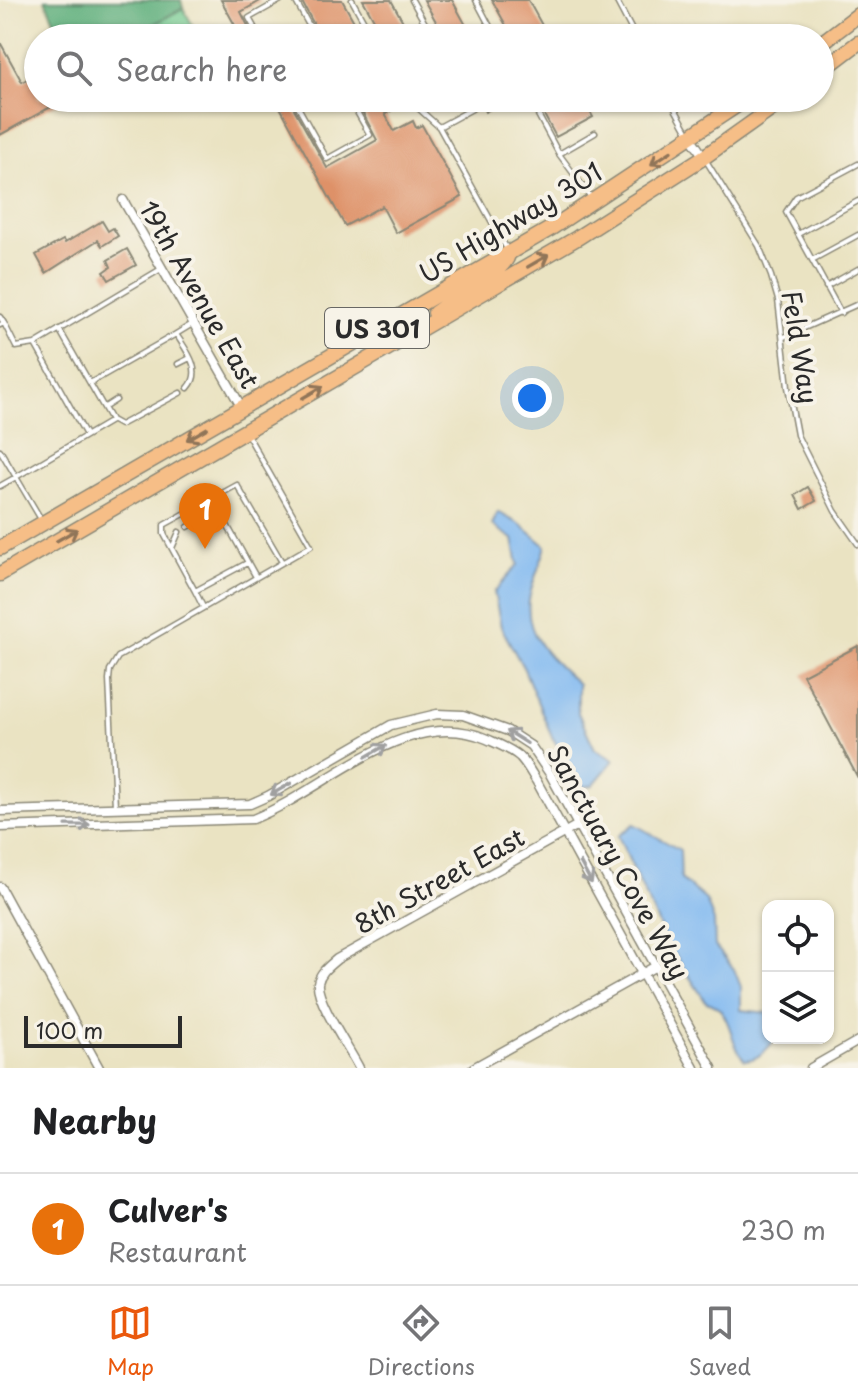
<!DOCTYPE html>
<html lang="en">
<head>
<meta charset="utf-8">
<style>
	body { margin:0; font-family:"Playpen Sans",sans-serif; background:#f6f6f6; color:#202124 }
	.controls { position:absolute; right:24px; bottom:24px; display:grid; overflow:hidden; border-radius:16px; box-shadow:0 2px 6px #0004 }
	.controls button { width:72px; height:72px; display:grid; place-items:center; padding:0; border:0; border-bottom:2px solid #e0e0e0; background:#fff; color:#202124; font:40px sans-serif }
	.scale { position:absolute; left:24px; bottom:20px; width:158px; box-sizing:border-box; padding-left:8px; border:4px solid #2b2b2b; border-top:0; font-size:22px; line-height:28px; white-space:nowrap; color:#2b2b2b; -webkit-text-stroke:6px #f7f3e8; paint-order:stroke }
	.you { position:absolute; left:532px; top:398px; width:28px; height:28px; margin:-20px; border:6px solid #fff; border-radius:50%; background:#1a73e8; box-shadow:0 0 0 12px #1a73e833 }
	.badge { display:grid; place-items:center; width:52px; height:52px; border-radius:50%; background:#ea580c; color:#fff; font-size:26px; font-weight:700 }
	.pin { position:absolute; translate:-50% -66px; filter:drop-shadow(0 2px 4px #0008) }
	.pin::after { content:''; position:absolute; top:42px; width:28px; height:24px; background:inherit; clip-path:polygon(0 0,100% 0,50% 100%) }
	.list { margin:0; padding:0; list-style:none }
	h2 { display:flex; justify-content:space-between; align-items:center; height:104px; margin:0; padding:0 32px; font-size:34px }
	h2 small { font-size:26px; font-weight:400; color:#757577 }
	.list li { display:grid; grid-template-columns:52px 1fr auto; gap:24px; align-items:center; box-sizing:border-box; height:112px; padding:0 32px; border-top:2px solid #e0e0e0 }
	.list b { display:block; font-size:30px; white-space:nowrap }
	.list p { margin:0; font-size:26px; white-space:nowrap; color:#757577 }
	.list em { font-size:26px; font-style:normal; color:#757577 }
	.icon { flex:none; width:44px; height:44px; fill:none; stroke:currentColor; stroke-width:2; stroke-linecap:round; stroke-linejoin:round }
	.map { position:relative; flex:none; width:858px; height:1068px; overflow:hidden }
	.search { position:absolute; background:#fff; box-shadow:0 2px 6px #0004; left:24px; right:24px; top:24px; height:88px; display:flex; align-items:center; gap:20px; box-sizing:border-box; padding:0 28px; border-radius:44px; color:#757577; font-size:30px }
	.sheet { height:216px; background:#fff }
	nav { display:flex; justify-content:space-around; align-items:center; box-sizing:border-box; height:112px; border-top:2px solid #e0e0e0; background:#fff; font-size:22px; color:#757577 }
	nav a { display:grid; justify-items:center; gap:4px }
	nav .on { color:#ea580c }
	.map>svg:first-child { display:block }
	.green { fill:#72cb91; stroke:#4e7b5e; stroke-width:2 }
	.forest { fill:#5daf7b; stroke:#446d53; stroke-width:2 }
	.water { fill:#81b9f1; stroke:#56728e; stroke-width:2 }
	.building { fill:#de9167 }
	.lines { fill:none; stroke-linecap:round; stroke-linejoin:round }
	.lane-casing { stroke:#8a8776; stroke-width:7 }
	.street-casing { stroke:#8a8776; stroke-width:11 }
	.primary-casing { stroke:#8a8776; stroke-width:17 }
	.lane { stroke:#fff; stroke-width:4 }
	.street { stroke:#fff; stroke-width:8 }
	.primary { stroke:#f6be87; stroke-width:14 }
	.oneway { stroke:#907459 }
	.oneway2 { stroke:#a0a0a0 }
	.labels { text-anchor:middle; dominant-baseline:central; stroke-width:8; stroke-linejoin:round; paint-order:stroke }
	.shield { fill:#f7f3e8; stroke:#686764; stroke-width:2 }
	.shield-label { font-size:24px; font-weight:bold; fill:#2b2b2b }
	.street-label { font-size:26px; fill:#2b2b2b; stroke:#f7f3e8 }
</style>
</head>
<body>
<div class="map">
<svg width="858" height="1068" viewBox="0 0 858 1068">
	<rect width="100%" height="100%" fill="#f7f3e8"/>
	<filter id="ink" filterUnits="userSpaceOnUse"><feTurbulence type="fractalNoise" baseFrequency=".0125" numOctaves="2"/><feDisplacementMap in="SourceGraphic" scale="16" xChannelSelector="R" yChannelSelector="G"/><feConvolveMatrix kernelMatrix="1 2 1 2 8 2 1 2 1" color-interpolation-filters="sRGB"/></filter>
	<filter id="wash" filterUnits="userSpaceOnUse"><feTurbulence type="fractalNoise" baseFrequency=".006" numOctaves="4" result="noise"/><feDisplacementMap in="SourceGraphic" scale="32" xChannelSelector="R" yChannelSelector="G"/><feGaussianBlur stdDeviation="1.8" result="paint"/><feColorMatrix in="noise" values="0 0 0 0 0 0 0 0 0 0 0 0 0 0 0 0 0 1.4 0 .05"/><feComposite in="paint" operator="in"/></filter>
	<g filter="url(#wash)">
		<rect width="100%" height="100%" fill="#eae3c2"/>
		<path class="green" d="M183 8 197 33 188 38H77C106 23 114 23 145 29Z"/>
		<path class="forest" d="M45 0H181L183 8 145 29C135 28 122 23 112 23 93 24 84 38 62 38Z"/>
		<path class="water" d="M498 512 521 525 546 546C541 564 531 583 529 600 524 638 554 662 578 684V713L595 749 614 760 593 785 584 787 552 737 524 669 501 627 494 592 518 565 513 539 492 525Z
			M634 824 680 850 681 879 706 900 714 921 715 946 734 969 741 987V1010L768 1013V1038H777C767 1048 760 1060 745 1060 728 1044 733 1007 706 1002L668 944 618 836Z"/>
		<g id="blocks">
			<path class="building" d="M221 0H262L241 12 254 38H242Z
				M301 0H342L363 38H321Z
				M363 0H391L412 38H384Z
				M424 0H452L473 38H445Z
				M492 0H528L549 38H513Z
				M0 42 22 82 38 73V98H67L0 135Z
				M275 98H288L327 168 377 140 355 98H396L400 106 385 114 394 131 413 121 416 128 422 125 462 197 396 233 382 206 345 226Z
				M478 98H511L485 112Z
				M535 98H582L593 117 556 137Z
				M102 221 108 231 113 228 118 236 102 246 98 240 46 273 36 255 63 240 65 243Z
				M127 249 136 265 109 280 104 272 111 267 108 260Z
				M808 487 816 501 802 509 795 495Z
				M858 646V778L803 675Z"/>
		</g>
	</g>
	<g filter="url(#ink)">
		<use href="#blocks" fill-opacity="0" stroke="#8a8776" stroke-width="2"/>
		<g class="lines">
			<g class="lane-casing">
				<path id="lane" d="M295 0 316 38
					M352 0 373 38
					M412 0 433 38
					M476 0 496 38
					M616 0 636 38
					M260 38 249 18 281 0
					M293 98 327 159 370 135 349 98
					M407 98 439 127
					M466 98 472 109 439 127 508 251
					M529 98 559 154 590 196
					M669 98 688 132
					M559 154 595 133
					M705 159 759 246 771 276 778 300 788 387 797 435 835 511 858 544
					M798 234 858 201
					M812 260 858 235
					M826 287 858 269
					M841 313 786 212 796 197 858 164
					M0 317 4 323 0 325
					M4 323 16 347 35 344 161 269
					M59 329 111 420 120 425 180 393
					M176 334 194 323
					M784 337 858 304
					M35 344 86 435
					M178 364 190 358
					M90 383 176 334C186 350 204 371 188 388
					M105 407 116 400
					M0 450 16 477 111 421
					M0 486 16 477 42 521
					M212 498 256 577
					M188 527 218 510
					M172 548 179 532
					M247 563 195 591 164 534V525L237 485 282 562
					M195 591 203 607
					M115 806 109 680 110 670 118 657 311 546 247 434"/>
			</g>
			<g class="street-casing">
				<path id="street" d="M691 138 704 157
					M123 200 242 408
					M0 811 250 804 268 796 391 725 437 714 463 715 508 731 531 746 550 774 712 1068
					M0 827 253 819C327 790 406 704 487 739 498 744 511 749 520 757 526 763 532 774 537 782L694 1068
					M0 887 99 1068
					M359 1068C350 1050 316 1001 318 983 320 972 329 966 337 959L578 825
					M473 1068 656 966
					M811 1068 858 1041"/>
			</g>
			<g class="primary-casing">
				<path id="primary" d="M820 44 858 15
					M820 72 858 43
					M435 313C453 298 503 274 508 255
					M0 548 550 229 748 98
					M0 574 577 238 704 157 787 98"/>
			</g>
			<use href="#lane" class="lane"/>
			<use href="#street" class="street"/>
			<use href="#primary" class="primary"/>
		</g>
		<defs><path id="oneway-shaft" d="M-6 0H5M1.5-3L5.5 0L1.5 3" fill="none" stroke-width="1.6" stroke-linecap="round" stroke-linejoin="round" transform="scale(2)"/></defs>
		<g class="oneway">
			<use href="#oneway-shaft" transform="translate(661 158) rotate(147)"/>
			<use href="#oneway-shaft" transform="translate(538 261) rotate(-30)"/>
			<use href="#oneway-shaft" transform="translate(313 392) rotate(-30)"/>
			<use href="#oneway-shaft" transform="translate(197 434) rotate(150)"/>
			<use href="#oneway-shaft" transform="translate(67 535) rotate(-30)"/>
		</g>
		<g class="oneway2">
			<use href="#oneway-shaft" transform="translate(517 737) rotate(-148)"/>
			<use href="#oneway-shaft" transform="translate(376 751) rotate(-30)"/>
			<use href="#oneway-shaft" transform="translate(281 789) rotate(150)"/>
			<use href="#oneway-shaft" transform="translate(78 825) rotate(-1)"/>
			<use href="#oneway-shaft" transform="translate(586 873) rotate(61)"/>
		</g>
	</g>
	<g class="labels">
		<rect class="shield" x="325" y="308" width="104" height="40" rx="6"/>
		<g class="shield-label">
			<text x="377" y="328">US 301</text>
		</g>
		<g class="street-label">
			<text transform="translate(510 222) rotate(-31)">US Highway 301</text>
			<text transform="translate(200 294) rotate(60)">19th Avenue East</text>
			<text transform="translate(801 347) rotate(81)">Feld Way</text>
			<text transform="translate(619 862) rotate(61)">Sanctuary Cove Way</text>
			<text transform="translate(439 880) rotate(-29)">8th Street East</text>
		</g>
	</g>
</svg>
<div class="controls">
<button><svg class="icon" aria-label="locate" viewBox="0 0 24 24"><circle cx="12" cy="12" r="6"/><path d="M12 2v4M12 18v4M2 12h4M18 12h4"/></svg></button>
<button><svg class="icon" aria-label="layers" viewBox="0 0 24 24"><path d="M12 4l9 5-9 5-9-5zM3 14l9 5 9-5"/></svg></button>
</div>
<div class="scale">100 m</div>
<div class="you"></div>
<div class="pin badge" style="left:205px;top:549px;background:#e8710a">1</div>
<div class="search"><svg class="icon" aria-label="search" viewBox="0 0 24 24"><circle cx="10" cy="10" r="6"/><path d="M15 15l6 6"/></svg>Search here</div>
</div>
<section class="sheet">
<h2>Nearby<small></small></h2>
<ul class="list">
<li><span class="badge" style="background:#e8710a">1</span><div><b>Culver's</b><p>Restaurant</p></div><em>230 m</em></li>
</ul>
</section>
<nav>
<a class="on"><svg class="icon" aria-label="map" viewBox="0 0 24 24"><path d="M3 6l6-2 6 2 6-2v14l-6 2-6-2-6 2zM9 4v14M15 6v14"/></svg>Map</a>
<a><svg class="icon" aria-label="directions" viewBox="0 0 24 24"><path d="M12 3l9 9-9 9-9-9zM9 14v-3h6M13 9l2 2-2 2"/></svg>Directions</a>
<a><svg class="icon" aria-label="saved" viewBox="0 0 24 24"><path d="M7 4h10v16l-5-4-5 4z"/></svg>Saved</a>
</nav>
</body>
</html>
